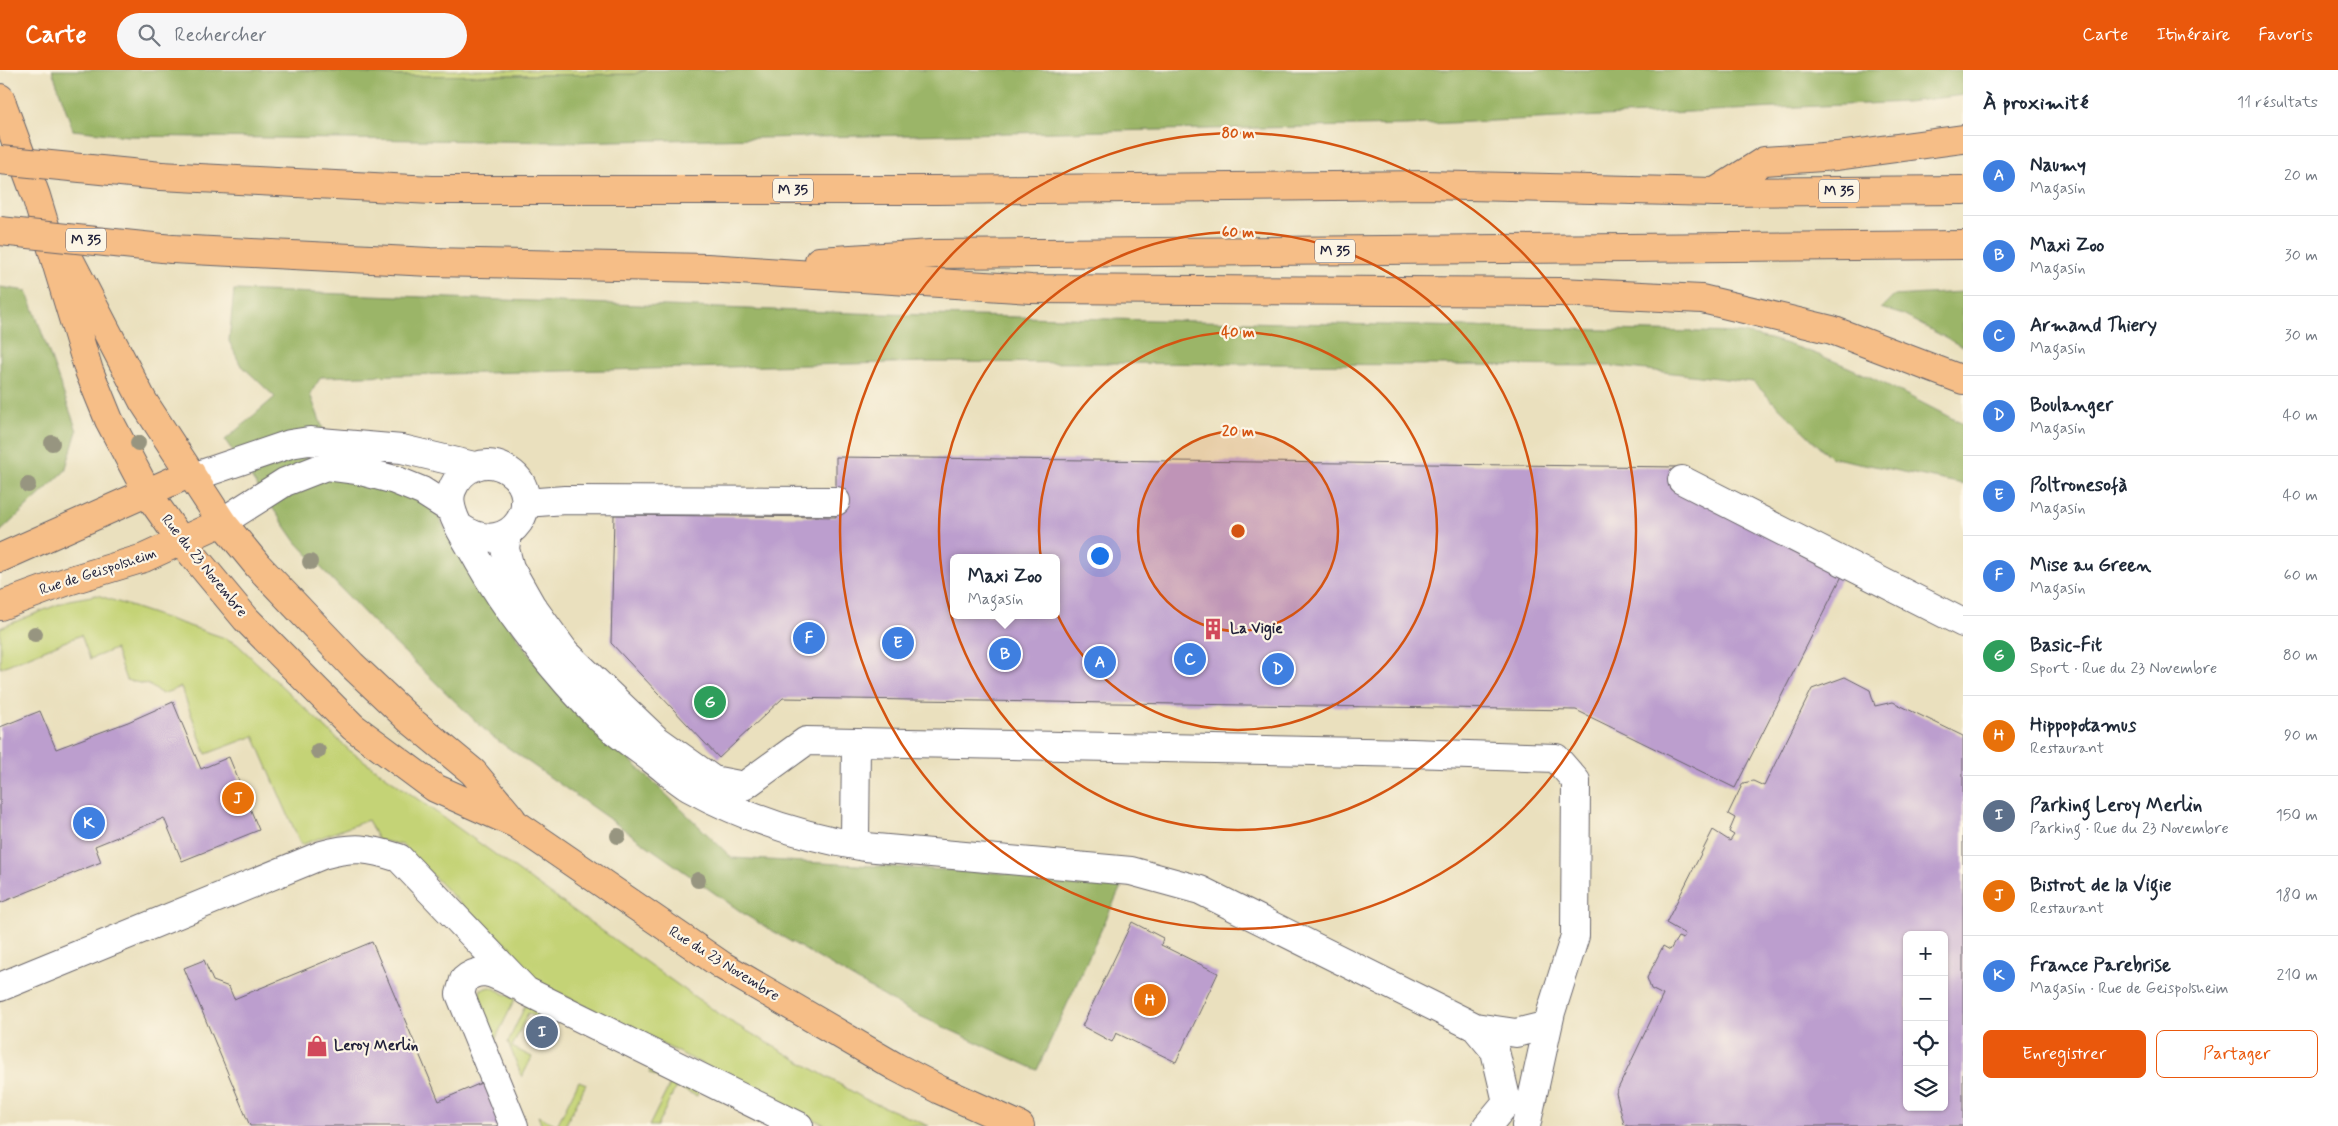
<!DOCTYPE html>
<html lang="fr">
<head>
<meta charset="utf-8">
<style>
	body { margin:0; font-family:Mynerve,sans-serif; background:#f6f6f7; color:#1f2937 }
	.controls { position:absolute; right:15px; bottom:15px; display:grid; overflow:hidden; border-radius:8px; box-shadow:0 1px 4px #0004 }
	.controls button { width:45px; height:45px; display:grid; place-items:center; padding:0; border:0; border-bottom:1px solid #e0e1e3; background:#fff; color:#1f2937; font:25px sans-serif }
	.you { position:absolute; left:1099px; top:485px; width:18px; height:18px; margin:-12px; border:4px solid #fff; border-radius:50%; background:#1a73e8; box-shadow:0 0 0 8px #1a73e833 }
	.badge { display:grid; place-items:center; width:32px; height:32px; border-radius:50%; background:#ea580c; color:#fff; font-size:16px; font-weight:700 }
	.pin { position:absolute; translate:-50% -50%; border:2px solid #fff; box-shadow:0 1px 5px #0006 }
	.popup { position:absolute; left:950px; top:484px; width:110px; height:65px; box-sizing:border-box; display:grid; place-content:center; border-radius:8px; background:#fff; filter:drop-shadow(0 1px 4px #0005); font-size:16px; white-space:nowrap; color:#747a83 }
	.popup b { font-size:19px; color:#1f2937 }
	.popup::after { content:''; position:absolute; left:50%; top:100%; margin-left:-10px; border:10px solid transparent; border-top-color:#fff }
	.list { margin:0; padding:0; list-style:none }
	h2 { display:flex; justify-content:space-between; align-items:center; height:65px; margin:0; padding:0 20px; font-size:21px }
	h2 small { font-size:16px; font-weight:400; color:#747a83 }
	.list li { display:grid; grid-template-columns:32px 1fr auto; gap:15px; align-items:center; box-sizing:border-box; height:80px; padding:0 20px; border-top:1px solid #e0e1e3 }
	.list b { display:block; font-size:19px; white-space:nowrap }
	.list p { margin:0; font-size:16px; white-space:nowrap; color:#747a83 }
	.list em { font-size:16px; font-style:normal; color:#747a83 }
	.actions { display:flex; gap:10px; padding:15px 20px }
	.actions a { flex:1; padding:11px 0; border:1px solid #ea580c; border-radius:8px; text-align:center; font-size:18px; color:#ea580c }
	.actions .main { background:#ea580c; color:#fff }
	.icon { flex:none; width:28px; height:28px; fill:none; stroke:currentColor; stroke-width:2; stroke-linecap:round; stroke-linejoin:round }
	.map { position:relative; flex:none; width:1963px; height:1056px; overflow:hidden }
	header { display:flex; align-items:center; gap:30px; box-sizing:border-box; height:70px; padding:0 25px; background:#ea580c; color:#fff }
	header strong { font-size:24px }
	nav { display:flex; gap:28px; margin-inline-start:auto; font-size:18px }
	.search { width:350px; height:45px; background:#f6f6f7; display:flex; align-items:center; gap:12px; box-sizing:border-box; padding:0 18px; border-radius:28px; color:#747a83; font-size:19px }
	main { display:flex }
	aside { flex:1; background:#fff }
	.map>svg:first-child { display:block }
	.green { fill:#c4d376; stroke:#737a58 }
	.forest { fill:#9bb567; stroke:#5e6c51 }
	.building { fill:#bc9ece; fill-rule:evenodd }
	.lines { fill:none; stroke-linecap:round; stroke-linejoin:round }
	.minor-casing { stroke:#686469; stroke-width:30 }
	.major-casing { stroke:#686469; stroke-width:30 }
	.highway-casing { stroke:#686469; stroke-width:30 }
	.minor { stroke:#fff; stroke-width:28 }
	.major { stroke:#f6be87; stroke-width:28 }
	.highway { stroke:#f6be87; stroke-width:28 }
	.highway-bridge-casing { stroke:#686469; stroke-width:30; stroke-linecap:butt }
	.highway-bridge { stroke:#f6be87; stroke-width:28 }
	.tree { fill:#979580 }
	.ring { fill:none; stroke:#d45411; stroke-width:2.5 }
	.labels { text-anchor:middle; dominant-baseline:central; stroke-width:4.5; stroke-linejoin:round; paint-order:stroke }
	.shield { fill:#fcf5e5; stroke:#63616e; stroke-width:1 }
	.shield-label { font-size:14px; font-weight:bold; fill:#22223b }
	.street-label { font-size:15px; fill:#22223b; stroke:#fcf5e5 }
	.poi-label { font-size:15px; font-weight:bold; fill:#22223b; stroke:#fcf5e5; text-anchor:start }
	.centre { fill:#d45411; stroke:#fcf5e5; stroke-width:2.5 }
	.ring-label { font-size:15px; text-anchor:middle; font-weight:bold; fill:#d45411; stroke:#fcf5e5; stroke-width:4.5; stroke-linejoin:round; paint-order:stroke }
</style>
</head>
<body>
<header>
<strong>Carte</strong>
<div class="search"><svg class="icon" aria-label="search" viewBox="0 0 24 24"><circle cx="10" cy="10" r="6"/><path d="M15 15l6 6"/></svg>Rechercher</div>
<nav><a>Carte</a><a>Itinéraire</a><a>Favoris</a></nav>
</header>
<main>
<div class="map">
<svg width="1963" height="1056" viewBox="0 0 1963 1056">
	<rect width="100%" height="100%" fill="#fcf5e5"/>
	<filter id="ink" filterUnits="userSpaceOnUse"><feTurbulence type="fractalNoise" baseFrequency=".02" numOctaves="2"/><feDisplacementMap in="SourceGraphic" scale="10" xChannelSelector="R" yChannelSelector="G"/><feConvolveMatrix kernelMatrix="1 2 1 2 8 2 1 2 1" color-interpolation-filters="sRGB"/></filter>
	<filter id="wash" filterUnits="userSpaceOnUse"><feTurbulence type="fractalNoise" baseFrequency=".0096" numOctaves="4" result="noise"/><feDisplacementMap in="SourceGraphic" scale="20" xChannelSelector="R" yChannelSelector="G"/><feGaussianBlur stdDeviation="1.12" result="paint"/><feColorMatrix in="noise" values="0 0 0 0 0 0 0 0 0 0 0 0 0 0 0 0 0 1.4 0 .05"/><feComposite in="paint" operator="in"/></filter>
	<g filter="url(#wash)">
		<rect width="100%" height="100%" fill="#eae0be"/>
		<path class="green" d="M300 0H646L634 4 404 6Z
			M97 525 225 568 237 574 349 680 678 915 728 950 865 1029 929 1056H827L537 912 403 775 378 770 368 750 301 775 254 666 206 684 181 617 162 624 149 615 126 610 115 579 90 589 81 565 0 598V558L69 530Z
			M491 917 515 929 495 970 478 930 481 919Z
			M526 934 552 947 549 953 528 943 512 977 532 987 522 1007 508 972Z
			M653 997 699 1020 697 1026 676 1017 657 1056H649L670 1014 649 1003Z
			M579 1011 586 1014 565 1056H542L538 1046 557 1055Z"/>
		<path class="forest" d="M52 0H300L404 6 634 4 646 0H1963V25L1907 32 1405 55 563 72 128 66 73 60Z
			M0 217 27 221 77 361 65 401 0 462Z
			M234 220 882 244 1742 263C1820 277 1893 318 1963 354V414L1830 387 1753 312 1611 296 930 292 321 307 310 324 342 410 399 418 435 442 464 489 547 610 732 788 1124 810 1037 1000 909 941 747 846 490 665 376 555 297 473 225 370 275 327 240 294 229 271Z
			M1963 222V277L1903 245 1881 238 1893 226Z"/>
		<g id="blocks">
			<path class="building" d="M836 387 1680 397 1844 502 1735 718 1576 640 783 628 719 688 611 573 614 445 836 447ZM954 488H1056V545H954Z
				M1845 607 1870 620 1875 636 1893 632 1963 666V1056H1628L1624 1054 1616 1023 1663 925 1651 919 1647 908 1663 876 1670 880 1678 867 1683 869 1685 864 1666 853 1713 760 1730 771 1734 765 1729 762 1735 748 1728 744 1743 713 1753 711 1764 716 1812 619ZM1907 865H1944V1037H1907Z
				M173 632 201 699 229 687 259 760 182 791 164 748 95 776 101 792 0 833V657L40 641 56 679 128 652Z
				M1132 852 1163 868 1161 875 1218 903 1176 992 1116 963 1112 972 1082 956Z
				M372 872 439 1031 486 1011 504 1056H250L184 898 204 890 213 911 229 917 234 929Z"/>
		</g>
	</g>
	<g filter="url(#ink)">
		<use href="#blocks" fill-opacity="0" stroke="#686469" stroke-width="1"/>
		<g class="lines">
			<g class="minor-casing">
				<path id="minor" d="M193 407 290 374 309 371 402 379 474 396
					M1682 410 1963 553
					M525 433 565 430 836 431
					M222 452 285 412 326 396 357 400 395 410 422 421 452 440
					M461 458C512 492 548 427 509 401 487 386 461 397 452 420 444 441 468 471 478 490 508 543 557 606 601 649 617 664 636 677 653 690 665 699 677 710 690 718 744 748 805 767 865 777
					M507 464 505 479 510 498 531 535 565 582 657 670 713 710 744 716 806 671 1412 683 1556 688 1576 711 1575 866 1551 942 1526 1056
					M856 673 855 768 865 777 1131 801 1200 820 1475 957 1495 981 1507 1032 1487 1056
					M0 917 322 785C354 776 368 778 399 788L526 921 799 1056
					M1475 957 1516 963 1548 955
					M514 1056 460 924 464 910C481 894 498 906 516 915"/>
			</g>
			<g class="major-casing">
				<path id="major" d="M0 28 36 126 89 301 109 350 148 424 182 472 246 549 353 657 435 718 516 754 723 896 896 997 940 1020 1020 1056
					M63 177 143 331 222 452 258 496 352 595 410 650 473 702 512 749
					M0 488 191 403
					M0 536 68 511 144 488 222 452"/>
			</g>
			<g class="highway-casing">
				<path id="highway" d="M161 106 432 120H937L1425 115 1715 122 1963 120
					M1715 122 1764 91 1837 86 1963 69
					M172 179 430 192 707 198 1031 219 1561 222 1702 229 1832 260 1963 310
					M819 191 931 184 1963 175"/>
			</g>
			<use href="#minor" class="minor"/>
			<use href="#major" class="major"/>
			<use href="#highway" class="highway"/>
			<g class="highway-bridge-casing">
				<path id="highway-bridge" d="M0 90 161 106
					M0 161 172 179"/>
			</g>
			<use href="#highway-bridge" class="highway-bridge"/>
		</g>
		<g class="tree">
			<circle cx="52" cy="373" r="8"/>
			<circle cx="138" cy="373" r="8"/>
			<circle cx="28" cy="415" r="8"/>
			<circle cx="310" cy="492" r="8"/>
			<circle cx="35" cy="564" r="8"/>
			<circle cx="318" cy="681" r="8"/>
			<circle cx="618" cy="766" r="8"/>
			<circle cx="698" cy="810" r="8"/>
		</g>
	</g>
	<circle cx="1238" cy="461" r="100" fill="#d45411" fill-opacity=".12"/>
	<g class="ring">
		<circle cx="1238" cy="461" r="100"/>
		<circle cx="1238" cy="461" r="199"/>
		<circle cx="1238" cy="461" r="299"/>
		<circle cx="1238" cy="461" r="398"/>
	</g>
	<defs>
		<g id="building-bare" transform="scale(1.725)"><path d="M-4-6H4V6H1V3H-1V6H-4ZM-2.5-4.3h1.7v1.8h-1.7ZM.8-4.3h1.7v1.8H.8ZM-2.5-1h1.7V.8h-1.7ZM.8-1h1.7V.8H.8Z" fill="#d1495b" stroke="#fcf5e5" stroke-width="2.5" paint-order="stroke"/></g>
		<g id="shop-bare" transform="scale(1.725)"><path d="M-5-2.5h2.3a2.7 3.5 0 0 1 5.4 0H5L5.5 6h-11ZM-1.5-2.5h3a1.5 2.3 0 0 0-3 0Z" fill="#d1495b" stroke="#fcf5e5" stroke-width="2.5" paint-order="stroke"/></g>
	</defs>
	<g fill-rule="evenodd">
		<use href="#building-bare" x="1213" y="559"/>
		<use href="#shop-bare" x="317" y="976"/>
	</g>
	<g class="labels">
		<g class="shield">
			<rect x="773" y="108.5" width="40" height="23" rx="4"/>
			<rect x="1819" y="109.5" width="40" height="23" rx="4"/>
			<rect x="66" y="158.5" width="40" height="23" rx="4"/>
			<rect x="1315" y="169.5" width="40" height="23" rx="4"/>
		</g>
		<g class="shield-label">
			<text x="793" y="120">M 35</text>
			<text x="1839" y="121">M 35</text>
			<text x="86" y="170">M 35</text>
			<text x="1335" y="181">M 35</text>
		</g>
		<g class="street-label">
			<text transform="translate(204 496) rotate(51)">Rue du 23 Novembre</text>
			<text transform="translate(98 502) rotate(-18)">Rue de Geispolsheim</text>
			<text transform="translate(724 894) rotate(32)">Rue du 23 Novembre</text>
		</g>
		<g class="poi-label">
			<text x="1230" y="559">La Vigie</text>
			<text x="334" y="976">Leroy Merlin</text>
		</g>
	</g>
	<circle cx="1238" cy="461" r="8" class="centre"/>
	<g class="ring-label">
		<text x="1238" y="68">80 m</text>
		<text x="1238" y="167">60 m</text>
		<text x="1238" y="267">40 m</text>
		<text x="1238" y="366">20 m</text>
	</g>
</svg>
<div class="controls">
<button>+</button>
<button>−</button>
<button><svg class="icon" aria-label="locate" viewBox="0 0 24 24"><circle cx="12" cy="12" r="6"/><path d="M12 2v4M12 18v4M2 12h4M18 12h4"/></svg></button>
<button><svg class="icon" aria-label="layers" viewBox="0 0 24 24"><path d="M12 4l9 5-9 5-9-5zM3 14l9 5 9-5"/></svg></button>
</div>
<div class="you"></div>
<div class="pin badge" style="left:1100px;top:592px;background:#3f7fe0">A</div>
<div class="pin badge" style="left:1005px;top:584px;background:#3f7fe0">B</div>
<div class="popup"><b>Maxi Zoo</b>Magasin</div>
<div class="pin badge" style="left:1190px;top:589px;background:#3f7fe0">C</div>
<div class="pin badge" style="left:1278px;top:599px;background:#3f7fe0">D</div>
<div class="pin badge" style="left:898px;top:573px;background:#3f7fe0">E</div>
<div class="pin badge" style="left:809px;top:568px;background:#3f7fe0">F</div>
<div class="pin badge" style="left:710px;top:632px;background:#2e9e5b">G</div>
<div class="pin badge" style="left:1150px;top:930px;background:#e8710a">H</div>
<div class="pin badge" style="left:542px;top:962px;background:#5c6f8a">I</div>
<div class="pin badge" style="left:238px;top:728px;background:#e8710a">J</div>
<div class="pin badge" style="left:89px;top:753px;background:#3f7fe0">K</div>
</div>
<aside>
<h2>À proximité<small>11 résultats</small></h2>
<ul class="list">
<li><span class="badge" style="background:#3f7fe0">A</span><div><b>Naumy</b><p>Magasin</p></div><em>20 m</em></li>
<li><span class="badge" style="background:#3f7fe0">B</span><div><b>Maxi Zoo</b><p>Magasin</p></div><em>30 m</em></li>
<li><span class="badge" style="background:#3f7fe0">C</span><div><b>Armand Thiery</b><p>Magasin</p></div><em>30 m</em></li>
<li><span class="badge" style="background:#3f7fe0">D</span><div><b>Boulanger</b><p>Magasin</p></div><em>40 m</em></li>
<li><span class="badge" style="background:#3f7fe0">E</span><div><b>Poltronesofà</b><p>Magasin</p></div><em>40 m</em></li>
<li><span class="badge" style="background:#3f7fe0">F</span><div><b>Mise au Green</b><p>Magasin</p></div><em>60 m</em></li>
<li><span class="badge" style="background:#2e9e5b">G</span><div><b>Basic-Fit</b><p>Sport · Rue du 23 Novembre</p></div><em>80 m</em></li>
<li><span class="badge" style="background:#e8710a">H</span><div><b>Hippopotamus</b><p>Restaurant</p></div><em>90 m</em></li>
<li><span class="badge" style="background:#5c6f8a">I</span><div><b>Parking Leroy Merlin</b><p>Parking · Rue du 23 Novembre</p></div><em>150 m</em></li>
<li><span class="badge" style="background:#e8710a">J</span><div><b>Bistrot de la Vigie</b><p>Restaurant</p></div><em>180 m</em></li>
<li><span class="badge" style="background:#3f7fe0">K</span><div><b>France Parebrise</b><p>Magasin · Rue de Geispolsheim</p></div><em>210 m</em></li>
</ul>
<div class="actions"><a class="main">Enregistrer</a><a>Partager</a></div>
</aside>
</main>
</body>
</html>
